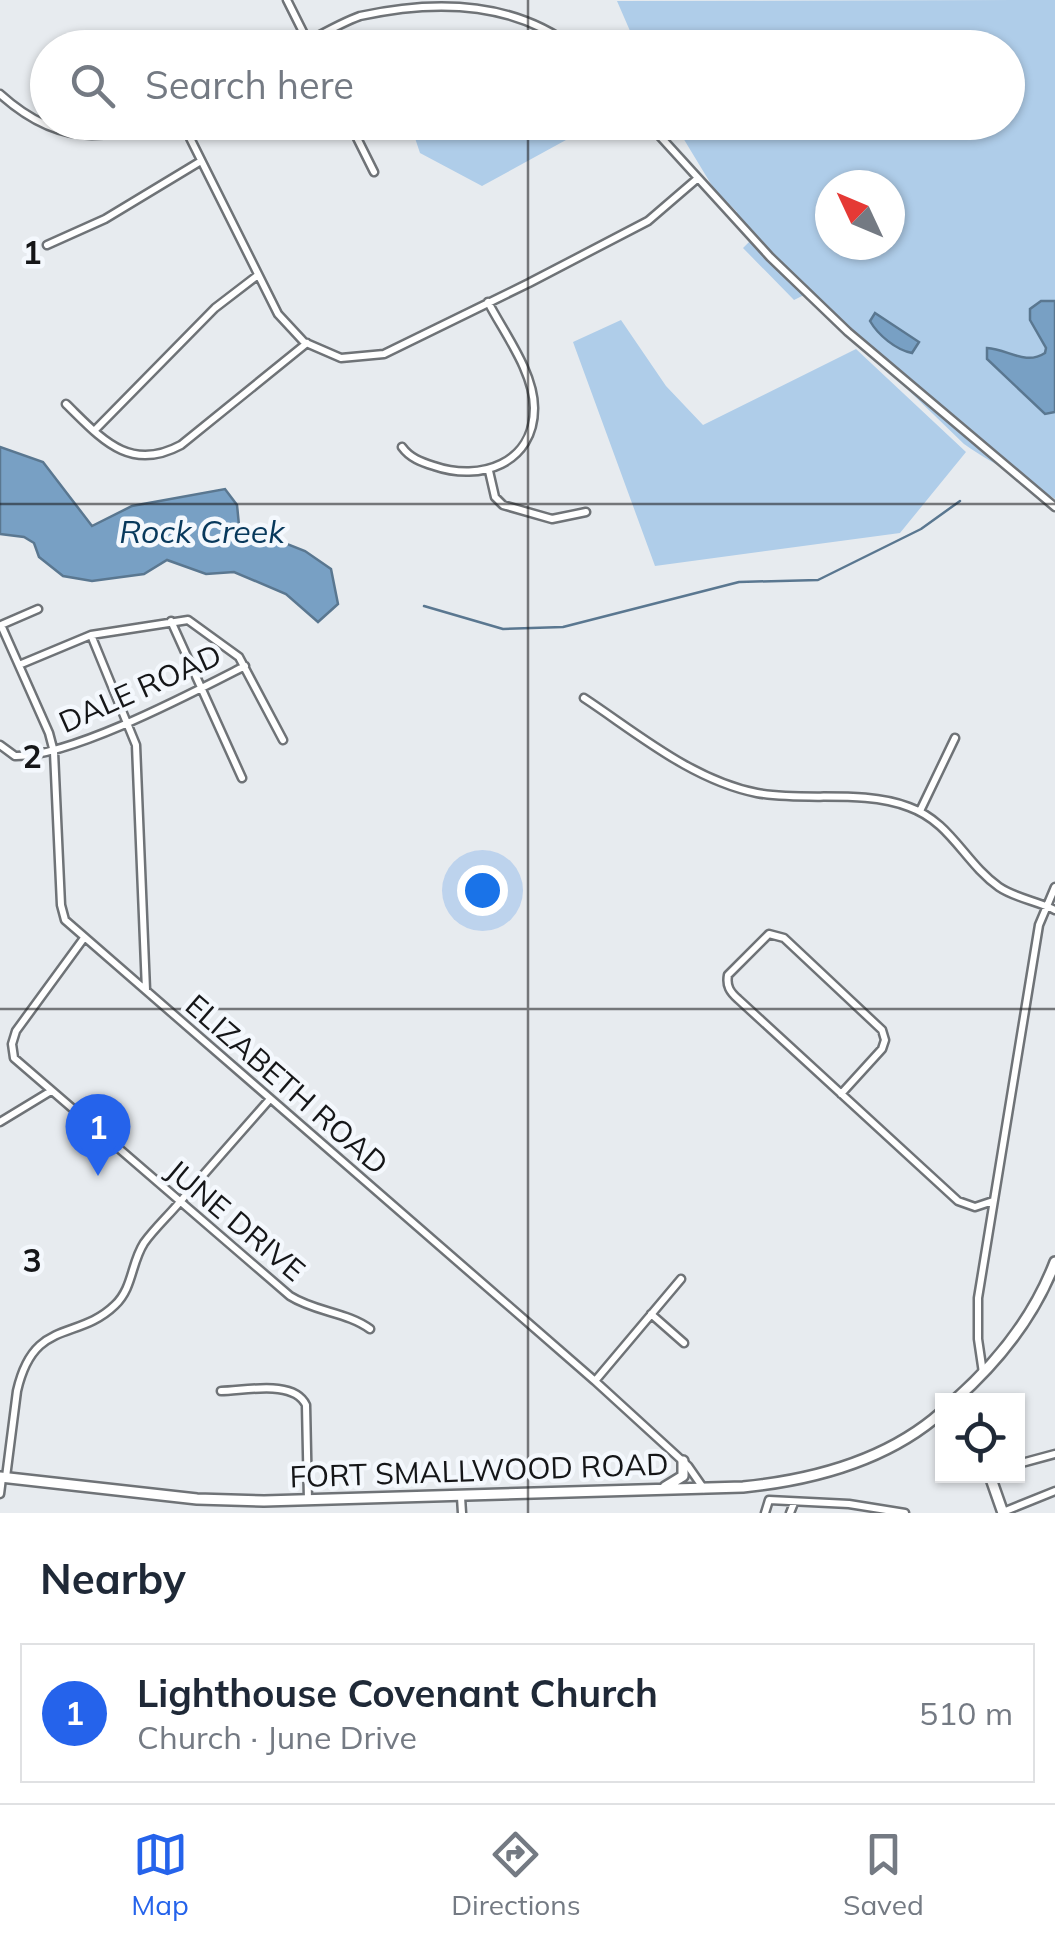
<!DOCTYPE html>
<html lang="en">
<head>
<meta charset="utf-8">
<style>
	body { margin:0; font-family:Mulish,sans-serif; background:#f2f2f3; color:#1f2937 }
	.controls { position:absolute; right:30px; bottom:30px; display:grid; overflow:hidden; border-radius:0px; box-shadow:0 2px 8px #0004 }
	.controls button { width:90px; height:90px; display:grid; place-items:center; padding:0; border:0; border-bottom:2px solid #e0e1e3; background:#fff; color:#1f2937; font:50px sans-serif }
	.compass { position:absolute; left:815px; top:170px; width:90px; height:90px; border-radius:50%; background:#fff; box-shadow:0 2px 8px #0004; rotate:314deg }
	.you { position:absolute; left:482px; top:890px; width:35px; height:35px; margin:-25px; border:8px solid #fff; border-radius:50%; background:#1a73e8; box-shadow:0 0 0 15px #1a73e833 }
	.badge { display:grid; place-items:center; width:65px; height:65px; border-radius:50%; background:#2563eb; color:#fff; font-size:32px; font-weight:700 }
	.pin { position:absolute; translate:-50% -82px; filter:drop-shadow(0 2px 5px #0008) }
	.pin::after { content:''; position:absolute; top:52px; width:35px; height:30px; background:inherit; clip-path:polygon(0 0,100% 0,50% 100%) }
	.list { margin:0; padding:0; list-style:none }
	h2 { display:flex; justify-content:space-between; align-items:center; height:130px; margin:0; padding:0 40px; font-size:42px }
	h2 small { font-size:32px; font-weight:400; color:#747a83 }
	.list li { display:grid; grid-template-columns:65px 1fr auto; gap:30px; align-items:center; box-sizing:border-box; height:140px; margin:0 20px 20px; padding:0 20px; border:2px solid #e0e1e3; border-radius:0px }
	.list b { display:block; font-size:38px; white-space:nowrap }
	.list p { margin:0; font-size:32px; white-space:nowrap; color:#747a83 }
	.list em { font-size:32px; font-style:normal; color:#747a83 }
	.icon { flex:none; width:55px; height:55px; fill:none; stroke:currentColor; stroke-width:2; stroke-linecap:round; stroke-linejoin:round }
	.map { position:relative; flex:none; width:1055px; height:1513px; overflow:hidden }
	.search { position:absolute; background:#fff; box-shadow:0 2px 8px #0004; left:30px; right:30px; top:30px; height:110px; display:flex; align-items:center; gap:25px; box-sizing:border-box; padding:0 35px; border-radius:55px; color:#747a83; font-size:38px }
	.sheet { height:290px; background:#fff }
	nav { display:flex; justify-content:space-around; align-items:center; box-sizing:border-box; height:140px; border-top:2px solid #e0e1e3; background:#fff; font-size:28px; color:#747a83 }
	nav a { display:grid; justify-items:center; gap:5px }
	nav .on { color:#2563eb }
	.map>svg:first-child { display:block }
	.green { fill:#afcde9; fill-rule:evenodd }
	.water { fill:#78a0c4; stroke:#5a7790; stroke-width:2.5 }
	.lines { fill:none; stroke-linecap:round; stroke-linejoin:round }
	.stream { stroke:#5a7790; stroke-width:2.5 }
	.street-casing { stroke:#6f7377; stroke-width:11 }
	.secondary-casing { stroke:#6f7377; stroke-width:14 }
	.street { stroke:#fff; stroke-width:6 }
	.secondary { stroke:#fff; stroke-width:9 }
	.grid { fill:none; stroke:#151618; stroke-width:2.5; stroke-opacity:0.55 }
	.labels { text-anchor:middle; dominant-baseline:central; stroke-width:9; stroke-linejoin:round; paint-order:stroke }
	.street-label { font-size:30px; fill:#151618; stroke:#f4f8fd }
	.water-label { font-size:32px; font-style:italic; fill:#08395c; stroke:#f4f8fd }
	.grid-label { font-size:32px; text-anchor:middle; font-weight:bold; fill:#151618; stroke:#f4f8fd; stroke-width:9; stroke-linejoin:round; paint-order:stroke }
</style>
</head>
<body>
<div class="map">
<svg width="1055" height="1513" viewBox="0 0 1055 1513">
	<rect width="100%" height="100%" fill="#e7ebef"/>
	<path class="green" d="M1055 0V499C1026 478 993 465 964 444L808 293 794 300 743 248 752 239 733 216 737 212 714 189 674 123 1008 122V48L637 47 617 1ZM830 185H890V245H830Z
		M410 123V122L597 123 482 186 420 153Z
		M621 320 666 386 703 425 856 349 966 452 900 533 655 566 573 342Z"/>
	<path class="water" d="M1041 301H1055V412L1045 414 987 359V348C1008 349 1025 366 1045 353L1046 348 1030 320V309Z
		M875 313 919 342 912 353C896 350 878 335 870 321Z
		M0 447 43 462 92 526 132 506 225 489 237 505 239 525 305 551 331 569 338 604 318 622 286 594 234 572 206 574 167 560 144 574 92 581 63 576 39 557 34 543 24 537 0 534Z"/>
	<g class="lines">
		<path class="stream" d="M424 606 503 629 563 627 739 582 818 580 921 529 960 501"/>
		<g class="street-casing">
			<path id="street" d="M287 0 311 48
				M139 37 144 48
				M296 48C317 37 338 24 360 16 433 0 512 0 574 48
				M0 94C43 133 91 148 145 122
				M182 122 278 314 304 342 341 358 384 354 529 283 648 221 698 178
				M349 122 374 172
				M647 122 770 257 848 332 1055 507
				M47 245 105 219 201 161
				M66 404C101 438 129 473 181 445L307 343
				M94 431 215 308 258 275
				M402 447C410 458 421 462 434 466 480 482 534 464 534 408 534 372 504 333 488 302
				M489 471 495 497 503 505 552 519 586 512
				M171 621 242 778
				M1 625 49 733 54 752 61 905 65 920 595 1381 688 1466 704 1489
				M1 625 38 609
				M91 635 136 745 146 990
				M19 665 91 635 188 620 239 657 283 740
				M584 698C637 733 692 780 757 793 806 802 861 789 909 807 951 822 964 862 999 887 1015 898 1037 901 1055 910
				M0 745 15 756C71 757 192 693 245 666
				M920 811 955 738
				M84 938 16 1031 12 1044 14 1058 290 1296C315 1312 347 1312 370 1329
				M841 1094 882 1049 885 1040 882 1030 784 938 769 934 728 975C726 986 730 992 738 999L958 1201 975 1207 993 1201
				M0 1122 51 1091
				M651 1314 684 1343
				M983 1373 978 1339V1298L1039 925 1055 887
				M595 1381 681 1279
				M221 1391C244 1391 294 1379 306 1405L308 1500
				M1018 1464 1055 1454
				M6 1477 17 1391C34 1317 77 1342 115 1305 133 1288 131 1263 144 1243 154 1229 168 1216 179 1203 209 1168 240 1133 270 1099
				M0 1494 2 1478
				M461 1497 462 1513
				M1003 1512 1055 1491
				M765 1513 769 1500 849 1504 905 1513
				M790 1513 794 1503"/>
		</g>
		<g class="secondary-casing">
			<path id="secondary" d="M955 1400C999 1361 1034 1317 1055 1262
				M990 1476 1003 1513
				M0 1477 197 1499 264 1501 743 1487C813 1480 888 1460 942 1412
				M665 1487 683 1476V1461"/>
		</g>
		<use href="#street" class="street"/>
		<use href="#secondary" class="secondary"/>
	</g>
	<path class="grid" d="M528 0V48M528 122V1513M0 504H1055M0 1009H1055"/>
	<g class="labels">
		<g class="street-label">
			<text transform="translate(140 688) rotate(-24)">DALE ROAD</text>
			<text transform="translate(287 1084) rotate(41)">ELIZABETH ROAD</text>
			<text transform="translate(236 1220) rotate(40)">JUNE DRIVE</text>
			<text transform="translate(479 1470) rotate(-2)">FORT SMALLWOOD ROAD</text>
		</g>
		<g class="water-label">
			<text x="202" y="531">Rock Creek</text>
		</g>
	</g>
	<g class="grid-label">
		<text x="32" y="264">1</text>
		<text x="32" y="768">2</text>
		<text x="32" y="1272">3</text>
	</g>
</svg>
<div class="controls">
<button><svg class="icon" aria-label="locate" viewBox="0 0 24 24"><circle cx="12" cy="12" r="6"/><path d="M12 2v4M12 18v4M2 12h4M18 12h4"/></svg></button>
</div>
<svg class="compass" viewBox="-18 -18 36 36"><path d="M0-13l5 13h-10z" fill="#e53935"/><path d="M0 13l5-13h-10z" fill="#747a83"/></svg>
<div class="you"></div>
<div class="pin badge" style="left:98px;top:1176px">1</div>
<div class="search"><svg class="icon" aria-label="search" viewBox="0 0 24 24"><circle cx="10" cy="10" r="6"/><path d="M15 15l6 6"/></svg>Search here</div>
</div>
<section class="sheet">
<h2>Nearby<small></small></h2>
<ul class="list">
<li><span class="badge">1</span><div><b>Lighthouse Covenant Church</b><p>Church · June Drive</p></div><em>510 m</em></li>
</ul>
</section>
<nav>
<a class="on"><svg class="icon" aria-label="map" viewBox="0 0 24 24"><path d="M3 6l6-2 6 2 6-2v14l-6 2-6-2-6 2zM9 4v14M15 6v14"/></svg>Map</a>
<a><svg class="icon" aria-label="directions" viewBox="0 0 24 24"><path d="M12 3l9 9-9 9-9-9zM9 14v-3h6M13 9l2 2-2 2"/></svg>Directions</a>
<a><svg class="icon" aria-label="saved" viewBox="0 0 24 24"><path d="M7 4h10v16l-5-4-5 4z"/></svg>Saved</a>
</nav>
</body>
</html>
